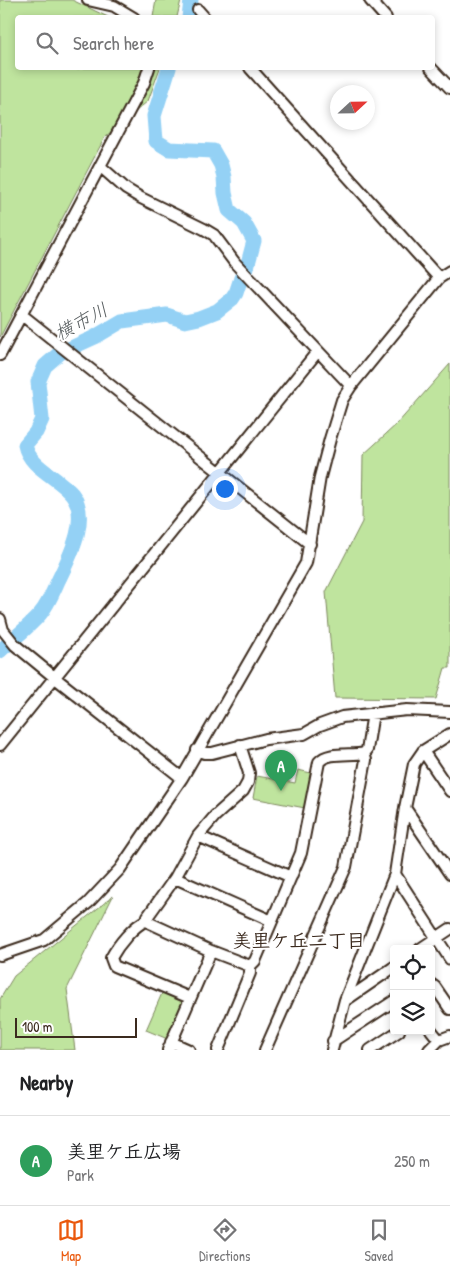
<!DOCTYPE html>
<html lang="en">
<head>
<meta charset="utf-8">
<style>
	body { margin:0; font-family:"Patrick Hand","Klee One",sans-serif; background:#f2f2f2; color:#202124 }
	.controls { position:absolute; right:15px; bottom:15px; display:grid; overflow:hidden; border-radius:5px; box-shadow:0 2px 8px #0003 }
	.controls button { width:45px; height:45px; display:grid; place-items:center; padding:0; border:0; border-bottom:1px solid #e0e0e0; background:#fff; color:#202124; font:25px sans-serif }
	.compass { position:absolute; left:330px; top:85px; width:45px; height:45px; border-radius:50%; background:#fff; box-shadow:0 2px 8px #0003; rotate:68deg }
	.scale { position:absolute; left:15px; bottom:12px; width:122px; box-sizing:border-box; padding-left:5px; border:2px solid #3b2a1e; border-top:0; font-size:14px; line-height:18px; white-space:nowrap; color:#3b2a1e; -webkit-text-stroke:4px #fff; paint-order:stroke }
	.you { position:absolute; left:224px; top:488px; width:18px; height:18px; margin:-12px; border:4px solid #fff; border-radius:50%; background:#1a73e8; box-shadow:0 0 0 8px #1a73e833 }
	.badge { display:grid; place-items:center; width:32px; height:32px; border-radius:50%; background:#ea580c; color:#fff; font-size:16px; font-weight:700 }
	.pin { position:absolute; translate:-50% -41px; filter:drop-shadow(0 1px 2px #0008) }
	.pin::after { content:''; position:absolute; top:26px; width:18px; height:15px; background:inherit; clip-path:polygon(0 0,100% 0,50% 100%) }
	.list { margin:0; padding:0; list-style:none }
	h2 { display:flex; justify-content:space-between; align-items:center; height:65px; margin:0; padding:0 20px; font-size:21px }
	h2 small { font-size:16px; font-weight:400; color:#757577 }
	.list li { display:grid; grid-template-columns:32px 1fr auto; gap:15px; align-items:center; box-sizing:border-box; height:90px; padding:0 20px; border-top:1px solid #e0e0e0 }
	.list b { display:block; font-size:19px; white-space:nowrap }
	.list p { margin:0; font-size:16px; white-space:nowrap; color:#757577 }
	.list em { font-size:16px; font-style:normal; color:#757577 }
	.icon { flex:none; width:28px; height:28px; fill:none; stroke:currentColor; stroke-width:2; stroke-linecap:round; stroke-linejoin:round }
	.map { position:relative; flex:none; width:450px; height:1050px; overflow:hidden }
	.search { position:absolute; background:#fff; box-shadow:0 2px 8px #0003; left:15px; right:15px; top:15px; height:55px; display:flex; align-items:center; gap:12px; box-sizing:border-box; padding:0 18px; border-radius:5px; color:#757577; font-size:19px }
	.sheet { height:155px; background:#fff }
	nav { display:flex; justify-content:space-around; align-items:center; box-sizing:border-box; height:70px; border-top:1px solid #e0e0e0; background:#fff; font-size:14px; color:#757577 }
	nav a { display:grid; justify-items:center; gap:2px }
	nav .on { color:#ea580c }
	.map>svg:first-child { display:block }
	.green { fill:#bfe49e; stroke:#7d875e }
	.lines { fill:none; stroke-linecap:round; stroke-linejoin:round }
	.river { stroke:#94d1f5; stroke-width:15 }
	.minor-casing { stroke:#3b2a1e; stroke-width:14 }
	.minor { stroke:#fff; stroke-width:10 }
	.labels { text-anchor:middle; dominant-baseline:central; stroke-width:4; stroke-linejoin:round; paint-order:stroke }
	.water-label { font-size:19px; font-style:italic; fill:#565c5e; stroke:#fff }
	.neighbourhood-label { font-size:19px; font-weight:bold; fill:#3b2a1e; stroke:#fff }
</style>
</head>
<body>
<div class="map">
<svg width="450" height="1050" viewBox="0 0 450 1050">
	<rect width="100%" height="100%" fill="#fff"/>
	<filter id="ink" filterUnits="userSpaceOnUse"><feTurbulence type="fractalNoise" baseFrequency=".02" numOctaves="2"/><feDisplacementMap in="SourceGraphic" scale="10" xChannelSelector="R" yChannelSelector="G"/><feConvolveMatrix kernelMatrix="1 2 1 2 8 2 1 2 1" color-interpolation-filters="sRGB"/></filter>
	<g filter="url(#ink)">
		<path class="green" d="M0 0H72L108 17 18 18V68H75L78 70V68H160L148 101 105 137 0 337Z
			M156 0H181L177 17H153Z
			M450 364V668H445L436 699 335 698 326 592 362 522 363 455 397 424Z
			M298 770 311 773 305 808 253 798 257 776 295 783Z
			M113 896 67 989 75 1050H0V999L14 976Z
			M163 991 186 1001 170 1040 146 1030Z"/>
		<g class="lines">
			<path class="river" d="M189 18 191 0
				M0 651C13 639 28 628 40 614 48 605 53 592 58 581 69 558 91 518 72 494 58 477 29 467 25 445L36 432 42 419 38 382 45 366 60 353 95 337 122 321 167 315 185 321 199 318 217 311 232 299 236 293 241 278 247 267 254 241 244 223 229 210 225 193 224 177 221 165 213 151 169 149 156 141 154 116 169 68"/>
			<g class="minor-casing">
				<path id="minor" d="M88 0 114 6 134 18
					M370 0 386 18
					M198 10 205 18
					M250 68 439 278
					M431 68 450 88
					M100 166 126 189 141 198 204 229 214 235 235 263 351 386
					M22 315 310 544
					M0 355 144 83 149 68
					M0 619 3 630 15 645 59 681 182 778
					M450 734 423 751 450 791
					M0 745 318 351
					M197 750 204 753H212L266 739 304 734 320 725 342 717 407 710 450 712
					M405 808 450 874
					M198 836 291 877
					M395 874 450 959
					M175 878 272 921
					M147 920 150 923 211 951 250 966
					M420 949 450 929
					M0 955 44 940 88 903 120 869 182 778 306 563 320 477 330 439 342 400 351 386 439 278 450 271
					M431 984 435 987 450 1009
					M190 998 114 966 111 958C118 945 133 926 147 920L148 916 175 878 198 836 215 816 243 791 248 782 249 773 240 745
					M346 1000 394 967
					M431 1030 439 1040
					M333 1041 394 1001
					M171 1042 189 1050
					M168 1050 211 951
					M218 1050 250 973V966L255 961 301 853 319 762C328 751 351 756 364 753
					M265 1050 346 867 366 760 364 753 367 750 373 713
					M332 1050 345 1000 395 874 405 808 414 764 423 751
					M370 1050 399 1031
					M429 1050 439 1040 450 1036"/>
			</g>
			<use href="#minor" class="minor"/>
		</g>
	</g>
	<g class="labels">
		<g class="water-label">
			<text transform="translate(81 321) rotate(-28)">横市川</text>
		</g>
		<g class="neighbourhood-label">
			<text x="299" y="940">美里ケ丘二丁目</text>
		</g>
	</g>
</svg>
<div class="controls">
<button><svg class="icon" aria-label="locate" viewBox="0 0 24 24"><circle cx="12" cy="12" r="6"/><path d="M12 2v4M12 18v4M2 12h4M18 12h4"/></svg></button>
<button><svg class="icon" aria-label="layers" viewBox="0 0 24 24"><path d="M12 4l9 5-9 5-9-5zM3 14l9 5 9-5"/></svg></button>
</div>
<svg class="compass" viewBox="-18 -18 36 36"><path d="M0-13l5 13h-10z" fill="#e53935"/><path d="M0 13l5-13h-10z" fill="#757577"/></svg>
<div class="scale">100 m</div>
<div class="you"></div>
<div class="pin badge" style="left:281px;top:791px;background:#2e9e5b">A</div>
<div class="search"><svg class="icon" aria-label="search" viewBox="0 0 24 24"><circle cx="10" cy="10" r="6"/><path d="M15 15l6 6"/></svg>Search here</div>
</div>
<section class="sheet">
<h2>Nearby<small></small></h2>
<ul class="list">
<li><span class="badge" style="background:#2e9e5b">A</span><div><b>美里ケ丘広場</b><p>Park</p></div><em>250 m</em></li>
</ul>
</section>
<nav>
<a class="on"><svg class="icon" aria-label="map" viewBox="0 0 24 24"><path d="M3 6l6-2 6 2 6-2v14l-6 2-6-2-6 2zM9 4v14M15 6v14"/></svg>Map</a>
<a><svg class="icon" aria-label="directions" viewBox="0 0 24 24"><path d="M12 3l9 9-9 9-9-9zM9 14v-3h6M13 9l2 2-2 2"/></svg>Directions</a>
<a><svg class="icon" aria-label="saved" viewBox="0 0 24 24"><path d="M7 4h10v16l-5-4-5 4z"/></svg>Saved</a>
</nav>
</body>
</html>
